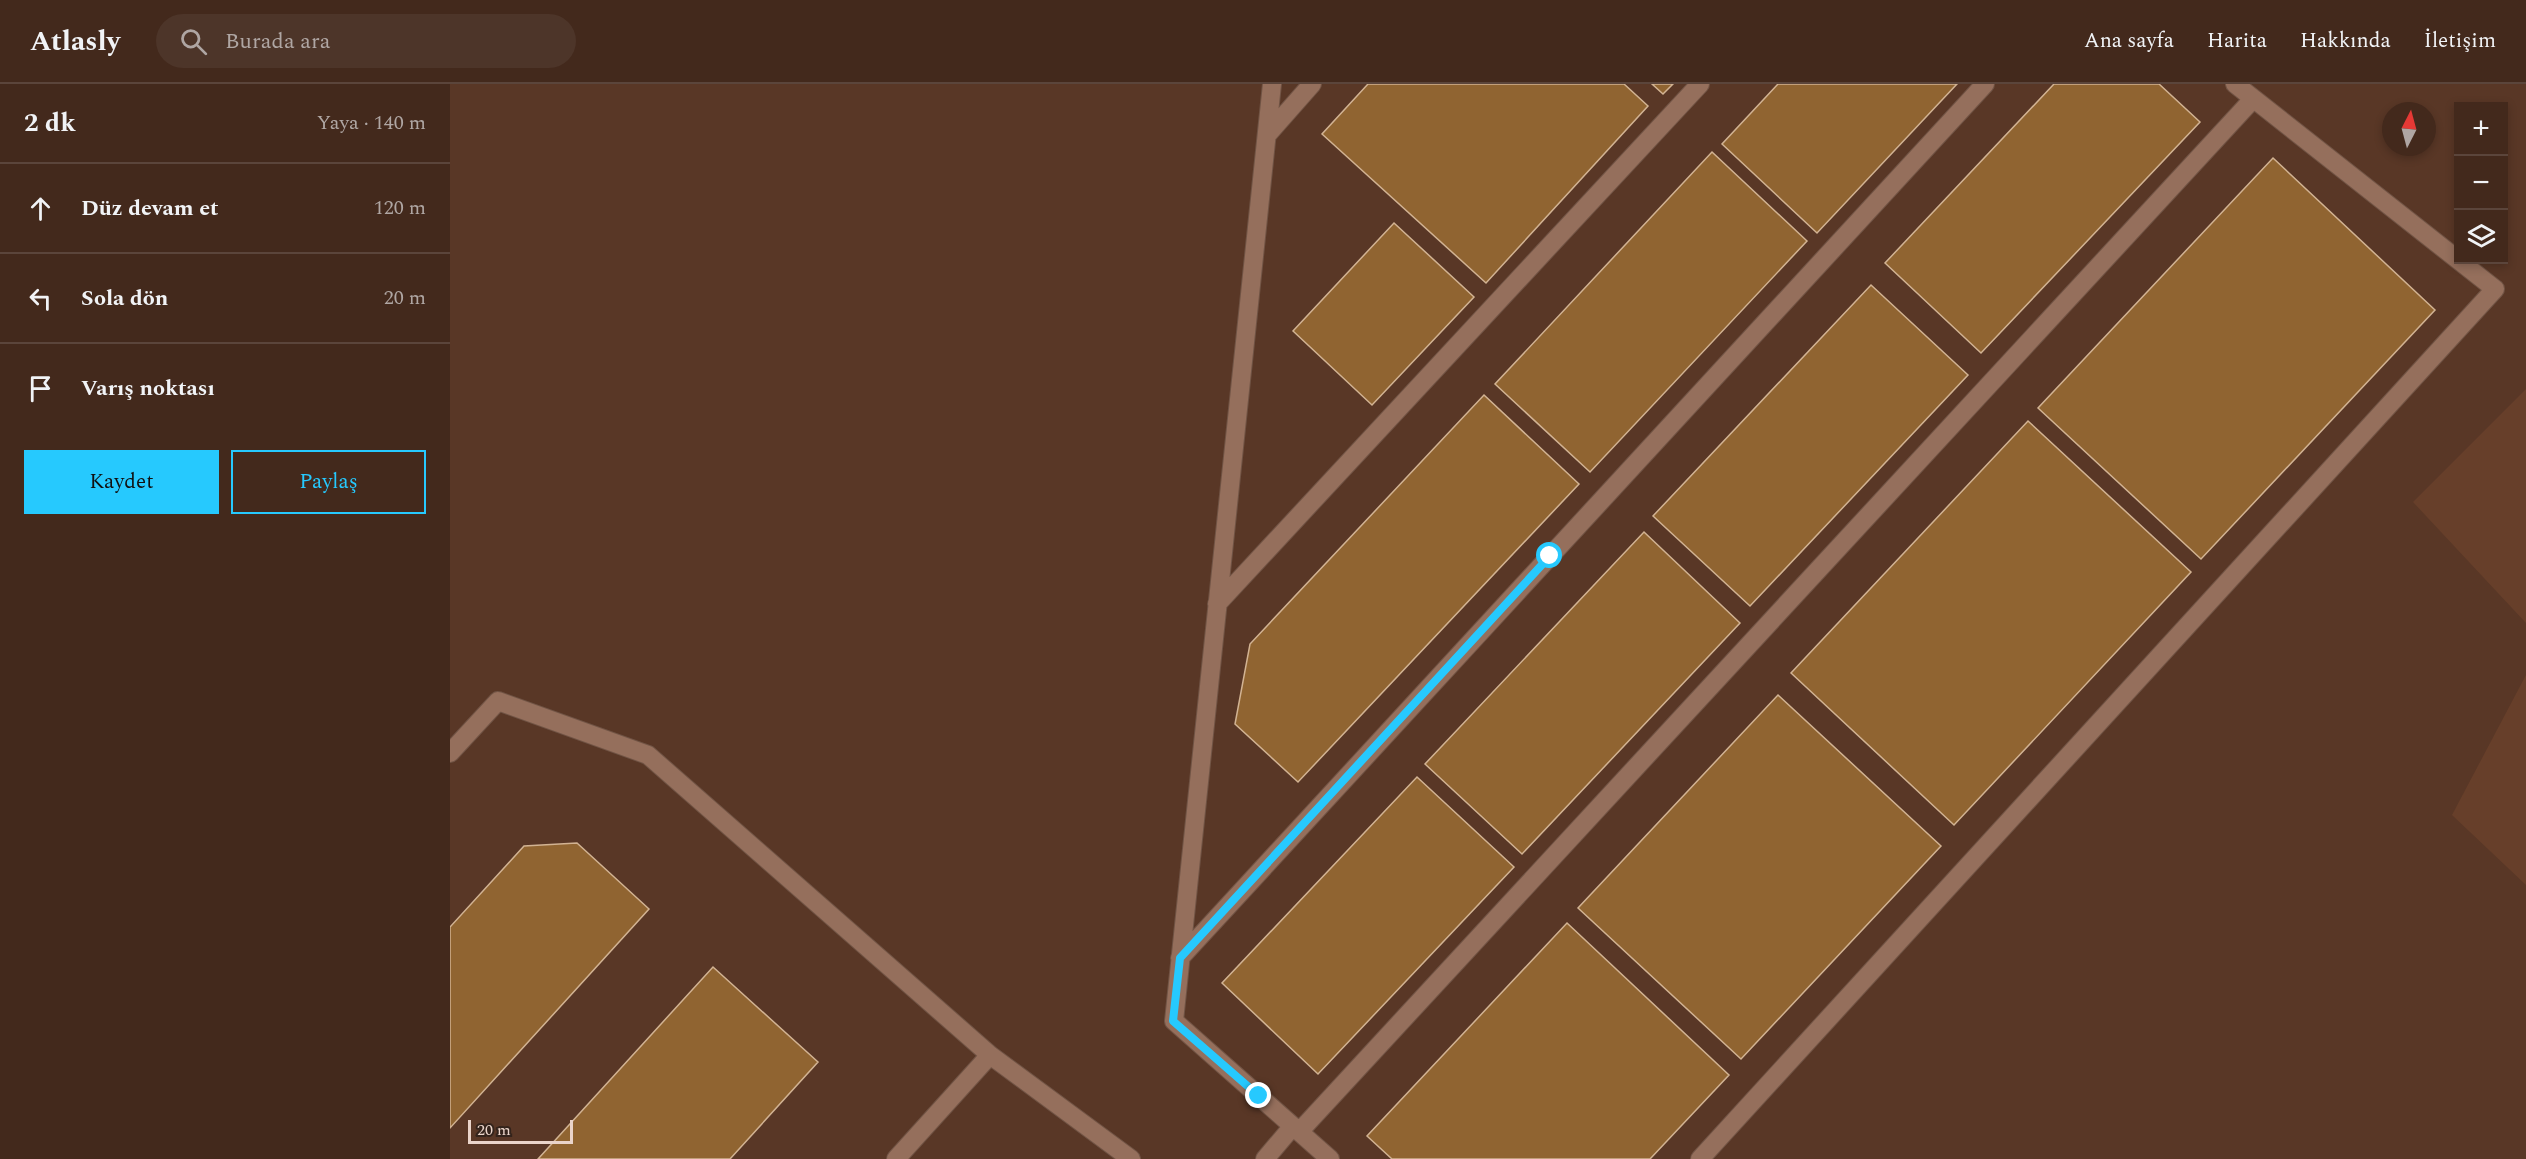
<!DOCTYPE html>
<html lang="tr">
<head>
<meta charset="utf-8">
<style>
	body { margin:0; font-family:Spectral,serif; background:#4d3529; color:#f1f3f6 }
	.controls { position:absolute; right:18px; top:18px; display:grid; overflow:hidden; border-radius:0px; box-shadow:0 3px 9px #0003 }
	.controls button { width:54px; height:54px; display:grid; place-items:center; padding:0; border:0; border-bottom:2px solid #5b453b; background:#43291c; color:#f1f3f6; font:30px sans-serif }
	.compass { position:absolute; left:1932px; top:18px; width:54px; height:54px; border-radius:50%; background:#43291c; box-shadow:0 3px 9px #0003; rotate:6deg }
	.scale { position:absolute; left:18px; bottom:15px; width:105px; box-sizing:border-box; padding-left:6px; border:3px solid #ead4ca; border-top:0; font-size:16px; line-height:21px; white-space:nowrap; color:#ead4ca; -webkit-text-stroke:4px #33231b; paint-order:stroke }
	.stop { position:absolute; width:18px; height:18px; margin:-14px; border:4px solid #26c9fe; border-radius:50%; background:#fff }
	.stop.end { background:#26c9fe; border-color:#fff; box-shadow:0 2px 6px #0008 }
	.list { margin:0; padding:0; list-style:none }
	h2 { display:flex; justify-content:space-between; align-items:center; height:78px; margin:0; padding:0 24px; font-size:26px }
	h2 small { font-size:20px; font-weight:400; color:#afa6a3 }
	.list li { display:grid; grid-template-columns:39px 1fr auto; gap:18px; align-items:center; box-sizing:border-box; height:90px; padding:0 24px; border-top:2px solid #5b453b }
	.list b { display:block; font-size:22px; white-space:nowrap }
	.list em { font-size:20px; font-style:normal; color:#afa6a3 }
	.actions { display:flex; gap:12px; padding:18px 24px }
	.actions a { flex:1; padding:14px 0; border:2px solid #26c9fe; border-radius:0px; text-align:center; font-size:21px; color:#26c9fe }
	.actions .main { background:#26c9fe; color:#111 }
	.icon { flex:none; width:33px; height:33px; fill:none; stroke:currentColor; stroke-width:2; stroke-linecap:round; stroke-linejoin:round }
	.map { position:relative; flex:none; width:2076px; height:1075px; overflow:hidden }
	header { display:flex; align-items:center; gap:36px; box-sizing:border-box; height:84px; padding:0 30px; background:#43291c; border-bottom:2px solid #5b453b }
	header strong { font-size:28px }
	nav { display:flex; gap:33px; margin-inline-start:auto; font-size:21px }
	.search { width:420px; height:54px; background:#4d3529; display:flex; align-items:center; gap:15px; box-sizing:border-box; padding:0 21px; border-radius:33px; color:#afa6a3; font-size:22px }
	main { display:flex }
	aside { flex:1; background:#43291c }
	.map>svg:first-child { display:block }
	.built { fill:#673f2a }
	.building { fill:#906431; stroke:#d2b393; stroke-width:1.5 }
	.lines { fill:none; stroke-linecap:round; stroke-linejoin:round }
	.lane-casing { stroke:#715445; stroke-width:20 }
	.street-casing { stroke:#715445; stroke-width:20 }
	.lane { stroke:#956f5c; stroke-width:18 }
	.street { stroke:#956f5c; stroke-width:18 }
	.route { stroke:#26c9fe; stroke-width:8 }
</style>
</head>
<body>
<header>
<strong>Atlasly</strong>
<div class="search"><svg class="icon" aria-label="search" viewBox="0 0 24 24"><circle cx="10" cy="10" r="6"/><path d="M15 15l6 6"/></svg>Burada ara</div>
<nav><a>Ana sayfa</a><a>Harita</a><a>Hakkında</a><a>İletişim</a></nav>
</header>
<main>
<aside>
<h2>2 dk<small>Yaya · 140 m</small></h2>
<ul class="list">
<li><svg class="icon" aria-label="ahead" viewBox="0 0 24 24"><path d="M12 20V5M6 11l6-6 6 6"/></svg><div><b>Düz devam et</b></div><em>120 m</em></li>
<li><svg class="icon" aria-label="left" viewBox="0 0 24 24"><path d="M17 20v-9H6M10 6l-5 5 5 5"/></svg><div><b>Sola dön</b></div><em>20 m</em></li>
<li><svg class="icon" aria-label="arrive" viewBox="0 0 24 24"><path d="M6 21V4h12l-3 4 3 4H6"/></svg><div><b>Varış noktası</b></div></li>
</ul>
<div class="actions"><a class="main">Kaydet</a><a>Paylaş</a></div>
</aside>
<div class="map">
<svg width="2076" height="1075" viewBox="0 0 2076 1075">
	<rect width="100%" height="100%" fill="#593726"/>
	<path class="built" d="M2076 305V539L1963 418Z
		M2076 591V801L2002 731Z"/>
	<path class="building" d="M918 0H1174L1198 22 1036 199 872 50Z
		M1202 0H1223L1213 10Z
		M1328 0H1507L1367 149 1272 60Z
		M1604 0H1709L1750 38 1531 269 1435 179Z
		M1262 68 1357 157 1140 388 1045 300Z
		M1823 74 1985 226 1751 475 1588 324Z
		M944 139 1024 213 922 321 843 247Z
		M1421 201 1518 291 1300 522 1203 432Z
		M1034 311 1129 400 848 698 785 640 800 560Z
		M1578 337 1741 488 1504 741 1341 589Z
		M1194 448 1290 539 1072 770 975 680Z
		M1328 611 1491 762 1291 975 1128 824Z
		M967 693 1064 783 868 990 772 899Z
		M127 759 199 825 0 1044V843L74 762Z
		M1117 839 1279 991 1200 1075H942L917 1052Z
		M263 883 368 978 280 1075H88Z"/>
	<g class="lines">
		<g class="lane-casing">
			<path id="lane" d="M822 0 724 937 880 1075
				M817 51 862 0
				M767 520 1250 0
				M730 874 1535 0
				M849 1048 1803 15
				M815 1075 843 1042
				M1250 1075 2045 205 1785 0"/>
		</g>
		<g class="street-casing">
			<path id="street" d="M0 669 48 617 198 671 540 971 681 1075
				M446 1075 540 971"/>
		</g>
		<use href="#lane" class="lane"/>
		<use href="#street" class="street"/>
	</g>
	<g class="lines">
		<path class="route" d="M809 1012 723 937 730 874 1100 472"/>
	</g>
</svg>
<div class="controls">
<button>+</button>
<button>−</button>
<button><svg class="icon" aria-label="layers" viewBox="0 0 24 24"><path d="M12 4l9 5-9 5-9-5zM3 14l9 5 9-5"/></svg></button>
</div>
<svg class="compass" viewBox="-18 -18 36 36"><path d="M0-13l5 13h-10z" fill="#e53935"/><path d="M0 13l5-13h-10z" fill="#afa6a3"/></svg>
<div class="scale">20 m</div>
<div class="stop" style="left:1100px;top:472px"></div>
<div class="stop end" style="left:809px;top:1012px"></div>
</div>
</main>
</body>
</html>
